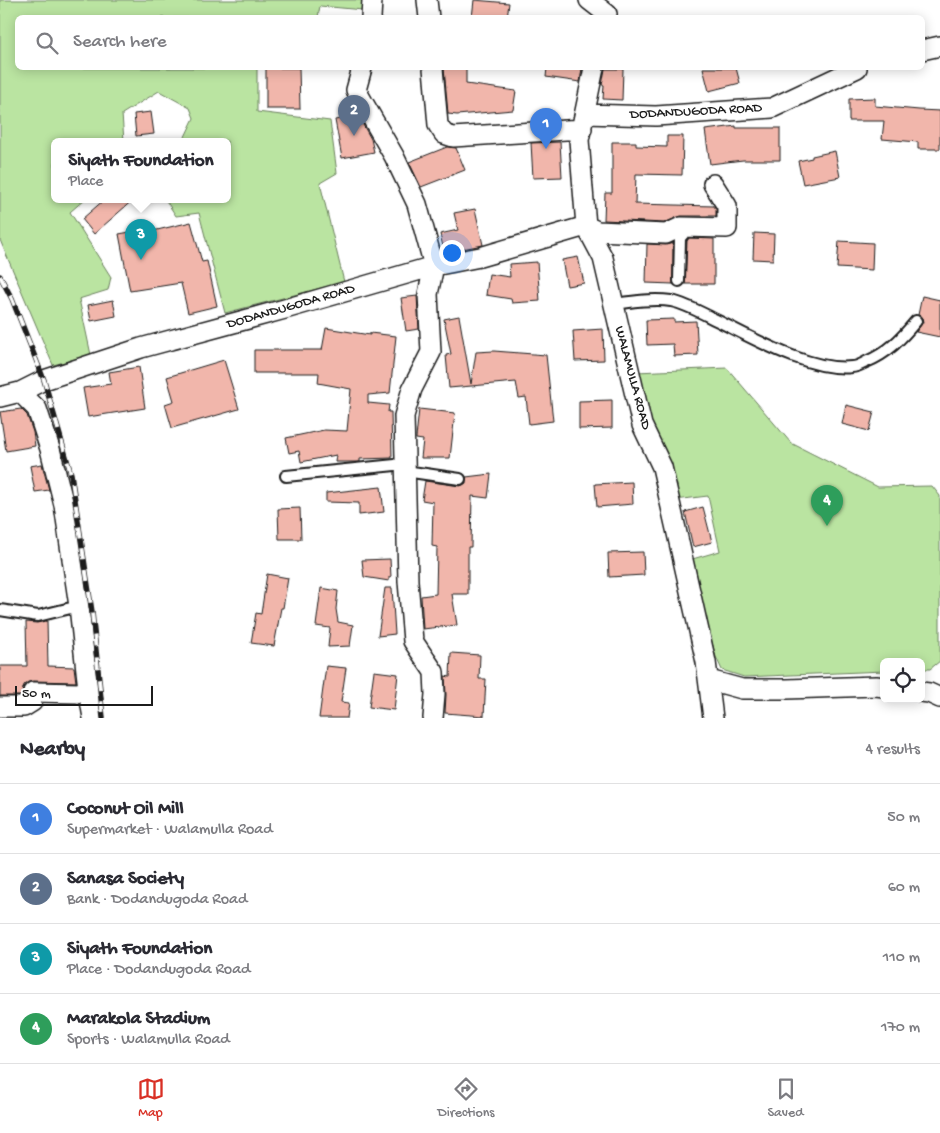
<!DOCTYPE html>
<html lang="en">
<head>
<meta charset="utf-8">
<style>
	body { margin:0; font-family:"Gochi Hand",sans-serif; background:#f7f7f7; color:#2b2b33 }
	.controls { position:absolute; right:15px; bottom:15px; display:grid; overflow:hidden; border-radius:8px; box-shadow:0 2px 12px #0003 }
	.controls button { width:45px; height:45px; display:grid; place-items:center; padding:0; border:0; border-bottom:1px solid #e1e1e2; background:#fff; color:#2b2b33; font:25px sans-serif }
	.scale { position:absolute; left:15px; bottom:12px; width:138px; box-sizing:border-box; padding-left:5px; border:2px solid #1c1c1c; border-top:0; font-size:14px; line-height:18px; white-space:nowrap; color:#1c1c1c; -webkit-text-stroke:4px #fff; paint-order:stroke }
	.you { position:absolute; left:451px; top:252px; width:18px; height:18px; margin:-12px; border:4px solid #fff; border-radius:50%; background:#1a73e8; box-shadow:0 0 0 8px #1a73e833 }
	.badge { display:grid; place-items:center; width:32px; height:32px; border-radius:50%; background:#d93025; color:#fff; font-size:16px; font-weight:700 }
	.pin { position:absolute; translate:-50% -41px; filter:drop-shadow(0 1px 2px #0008) }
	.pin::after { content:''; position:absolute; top:26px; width:18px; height:15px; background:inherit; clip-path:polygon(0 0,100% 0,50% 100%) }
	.popup { position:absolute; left:51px; top:138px; width:180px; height:65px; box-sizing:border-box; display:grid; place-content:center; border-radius:8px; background:#fff; filter:drop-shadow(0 1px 4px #0005); font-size:16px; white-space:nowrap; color:#7c7c81 }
	.popup b { font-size:19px; color:#2b2b33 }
	.popup::after { content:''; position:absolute; left:50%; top:100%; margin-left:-10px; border:10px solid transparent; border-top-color:#fff }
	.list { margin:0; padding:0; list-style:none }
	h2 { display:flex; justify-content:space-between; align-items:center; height:65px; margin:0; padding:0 20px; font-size:21px }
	h2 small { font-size:16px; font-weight:400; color:#7c7c81 }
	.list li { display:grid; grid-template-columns:32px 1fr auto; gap:15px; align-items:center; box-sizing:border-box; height:70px; padding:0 20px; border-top:1px solid #e1e1e2 }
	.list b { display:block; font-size:19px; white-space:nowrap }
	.list p { margin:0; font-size:16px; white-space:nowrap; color:#7c7c81 }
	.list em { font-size:16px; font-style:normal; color:#7c7c81 }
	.icon { flex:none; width:28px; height:28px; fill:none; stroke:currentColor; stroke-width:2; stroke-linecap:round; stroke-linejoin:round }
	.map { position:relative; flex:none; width:940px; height:718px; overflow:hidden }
	.search { position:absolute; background:#fff; box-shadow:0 2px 12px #0003; left:15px; right:15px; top:15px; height:55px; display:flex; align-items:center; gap:12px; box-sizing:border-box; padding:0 18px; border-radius:8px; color:#7c7c81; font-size:19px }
	.sheet { height:345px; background:#fff }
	nav { display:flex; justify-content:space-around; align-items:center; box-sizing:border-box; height:70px; border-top:1px solid #e1e1e2; background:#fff; font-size:14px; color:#7c7c81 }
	nav a { display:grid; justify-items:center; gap:2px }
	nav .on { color:#d93025 }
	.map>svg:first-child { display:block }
	.green { fill:#bae4a1; stroke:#6b805e }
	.building { fill:#f1b6ab; stroke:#1c1c1c }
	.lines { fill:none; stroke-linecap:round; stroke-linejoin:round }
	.lane-casing { stroke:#1c1c1c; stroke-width:14 }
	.street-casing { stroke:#1c1c1c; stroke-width:22 }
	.lane { stroke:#fff; stroke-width:10 }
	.street { stroke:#fff; stroke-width:19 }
	.rail-casing { stroke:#1c1c1c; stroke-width:5.5 }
	.rail { stroke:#fff; stroke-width:4; stroke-dasharray:11; stroke-linecap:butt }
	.labels { text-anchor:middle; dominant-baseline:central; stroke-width:4; stroke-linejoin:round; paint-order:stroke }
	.street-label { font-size:14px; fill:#1c1c1c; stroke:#fff }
</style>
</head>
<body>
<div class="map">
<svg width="940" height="718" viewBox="0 0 940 718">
	<rect width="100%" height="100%" fill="#fff"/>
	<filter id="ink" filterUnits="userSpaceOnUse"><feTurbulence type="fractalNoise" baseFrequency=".02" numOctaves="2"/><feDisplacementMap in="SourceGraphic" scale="10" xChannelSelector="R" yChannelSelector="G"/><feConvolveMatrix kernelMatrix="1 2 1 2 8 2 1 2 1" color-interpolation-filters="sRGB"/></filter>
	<g filter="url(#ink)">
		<path class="green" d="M0 0H364L363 10 320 6 318 17 18 18V68H257V112L330 121 337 173 320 183 344 282 225 313 199 213 176 216 165 199H227V141H183L194 118 190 108 159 91 122 114 124 141H55V199H85L70 212 111 277 108 290 79 299 91 355 53 365 0 240Z
			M727 368 791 443 878 487 932 486 940 496V661L930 669H921V662H884V671L744 677 722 670 716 657 689 560 720 551 708 496 675 500 649 423 636 372Z"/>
		<path class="building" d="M474 0 509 3 507 18H472Z
			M266 68H299L300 109H266Z
			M444 68H466V84L516 91 513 110 457 115 448 114Z
			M547 68H582L580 82 546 77Z
			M703 68H736L740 83 709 91Z
			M605 69H623L622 100 603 99 604 85H602Z
			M875 98V106L919 110 940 111V149H918V142L882 139 884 121H849V99Z
			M151 112 154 134 136 136 134 114Z
			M358 116 371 139 374 152 342 158 335 120Z
			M736 126V128H780V160H743L710 164 705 130Z
			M667 136H683L682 175 636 174 635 204 714 206 716 209V216H681L664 223 604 220 605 193H612V142H636V146L667 147Z
			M560 142 562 177 533 178 531 143Z
			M447 147 456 148 465 170 421 187 409 162Z
			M835 151 840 177 803 184 798 161 812 158V156Z
			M105 199H134L94 234 82 219Z
			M475 209 483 245 462 249V247L444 251 440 234 458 230 454 213Z
			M191 222 202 262 207 261 217 306 188 313 181 283 130 291 119 234 153 228V231Z
			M754 233 774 234 773 260 753 259Z
			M689 238 714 239V284H685L687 241Z
			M839 241 873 243 872 270 837 268Z
			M673 243V284L646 283 647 244 666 245Z
			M578 257 584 283 567 286 562 260Z
			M537 262 540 301 512 303 511 299 486 295 489 274 510 277 509 264Z
			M417 296 419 329 406 331 401 298Z
			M922 296 940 300V337L916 332 923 322 922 318 918 315Z
			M113 300 116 316 91 321 88 305Z
			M459 316 471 384 476 352 494 351 546 355 553 421 529 424 526 397 519 398 516 382 449 388 446 355 451 354 444 319Z
			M674 319V322L696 321 698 355 674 356 673 344 647 345 646 320Z
			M326 328 370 335V333L396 336 390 393 368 395V403L389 405 388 412H391L392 458 360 459V462H335L336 455 301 462 299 451 289 453 286 438 324 430 347 431 351 389 318 383 319 373H254V350H322Z
			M603 329 604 360 575 361 573 331Z
			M224 360 239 409 172 428 165 404 174 401 167 377Z
			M139 367 145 408 88 417 83 388 111 384 109 372Z
			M612 400V428L579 429V401Z
			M846 405 874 412 869 431 842 424Z
			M21 409 27 415 33 432 35 446 6 451 0 412Z
			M419 409 455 413 450 458H421L423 440 416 439V438Z
			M42 464 49 490 35 492 30 466Z
			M491 474 488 498 472 496 471 547H468V594H452L457 625 423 629 421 596 436 594 437 547 432 546 433 502 422 500 425 481 460 486 463 485 466 483V477Z
			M632 482 633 504 597 507 595 484Z
			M381 487 384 512 359 515V503L326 502V493Z
			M703 507 712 542 693 547 685 512Z
			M300 508 301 539H279L278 509Z
			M643 552 644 575 609 577 608 553Z
			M390 559 391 577H389V581L364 577 362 560Z
			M267 574 288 578 283 608H281L274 646 251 643 256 613 261 614Z
			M321 588 338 591 336 609 338 622 353 625 350 646 328 647 330 628 316 626Z
			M385 588H392L395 634 378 636Z
			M45 621H47L48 666 74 667 76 682 33 681 28 682 24 685 21 696H0V666H27L26 622 37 623Z
			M451 653 480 655 479 679H486L484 716 445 713 446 695 445 676 450 677Z
			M326 666 346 668 341 702 349 703 347 718H319Z
			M374 671 398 674 394 710 369 707Z"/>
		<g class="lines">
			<g class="lane-casing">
				<path id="lane" d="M679 281 680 238 688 229
					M613 304C632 302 652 298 671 301 686 304 702 313 716 320 753 338 811 372 852 367 857 367 862 364 866 362 888 353 901 339 916 321
					M405 471 460 479
					M286 476 405 464
					M0 610 38 616 79 606"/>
			</g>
			<g class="street-casing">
				<path id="street" d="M427 0 429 18
					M589 0 607 14
					M371 18 372 0
					M922 50 940 46
					M362 68 356 90 394 156 417 204 434 266 428 294 431 352 412 389 404 416 408 581 413 641 434 672 435 694 433 718
					M433 68 438 125 444 134 453 137 582 129
					M594 68 579 140 586 226 603 258 642 425 662 467 706 662 713 718
					M585 114 656 116 772 108 857 68
					M0 397 20 392 44 380 141 348 285 309 434 266 480 257 586 226 597 231 666 234 681 227 727 228V206L713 184
					M709 680 742 689H787L876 686 884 687
					M88 689 93 718
					M921 692 929 693 940 698
					M0 707H24L32 702 33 692 79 693 88 689 79 606 64 505 50 449 37 409 20 392"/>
			</g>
			<use href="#lane" class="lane"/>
			<use href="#street" class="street"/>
			<g class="rail-casing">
				<path id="rail" d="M0 276 12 299 44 380 71 474 92 612 103 718"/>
			</g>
			<use href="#rail" class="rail"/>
		</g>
	</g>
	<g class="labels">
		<g class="street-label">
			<text transform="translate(696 112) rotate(-3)">DODANDUGODA ROAD</text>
			<text transform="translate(291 307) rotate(-16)">DODANDUGODA ROAD</text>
			<text transform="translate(632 378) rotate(75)">WALAMULLA ROAD</text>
		</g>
	</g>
</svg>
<div class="controls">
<button><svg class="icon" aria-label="locate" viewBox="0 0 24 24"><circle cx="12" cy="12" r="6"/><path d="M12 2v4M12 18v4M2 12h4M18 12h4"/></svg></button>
</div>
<div class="scale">50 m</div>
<div class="you"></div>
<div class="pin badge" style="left:546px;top:149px;background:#3f7fe0">1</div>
<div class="pin badge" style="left:354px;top:136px;background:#5c6f8a">2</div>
<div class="pin badge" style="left:141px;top:260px;background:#0f9aa8">3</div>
<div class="popup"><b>Siyath Foundation</b>Place</div>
<div class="pin badge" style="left:827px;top:526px;background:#2e9e5b">4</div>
<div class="search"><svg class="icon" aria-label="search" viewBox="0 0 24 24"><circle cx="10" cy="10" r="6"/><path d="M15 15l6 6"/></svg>Search here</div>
</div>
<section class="sheet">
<h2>Nearby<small>4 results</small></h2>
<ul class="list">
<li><span class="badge" style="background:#3f7fe0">1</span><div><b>Coconut Oil Mill</b><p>Supermarket · Walamulla Road</p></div><em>50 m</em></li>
<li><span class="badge" style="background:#5c6f8a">2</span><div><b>Sanasa Society</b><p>Bank · Dodandugoda Road</p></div><em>60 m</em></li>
<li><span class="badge" style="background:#0f9aa8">3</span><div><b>Siyath Foundation</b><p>Place · Dodandugoda Road</p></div><em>110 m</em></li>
<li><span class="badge" style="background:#2e9e5b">4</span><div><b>Marakola Stadium</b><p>Sports · Walamulla Road</p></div><em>170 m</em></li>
</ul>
</section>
<nav>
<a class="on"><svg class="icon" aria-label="map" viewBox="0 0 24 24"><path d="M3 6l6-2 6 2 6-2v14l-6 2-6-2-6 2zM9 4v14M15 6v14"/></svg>Map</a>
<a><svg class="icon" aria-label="directions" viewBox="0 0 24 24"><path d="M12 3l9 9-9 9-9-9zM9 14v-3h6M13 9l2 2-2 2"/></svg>Directions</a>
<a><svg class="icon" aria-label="saved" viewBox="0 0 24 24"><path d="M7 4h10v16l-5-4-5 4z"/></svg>Saved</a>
</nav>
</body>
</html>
